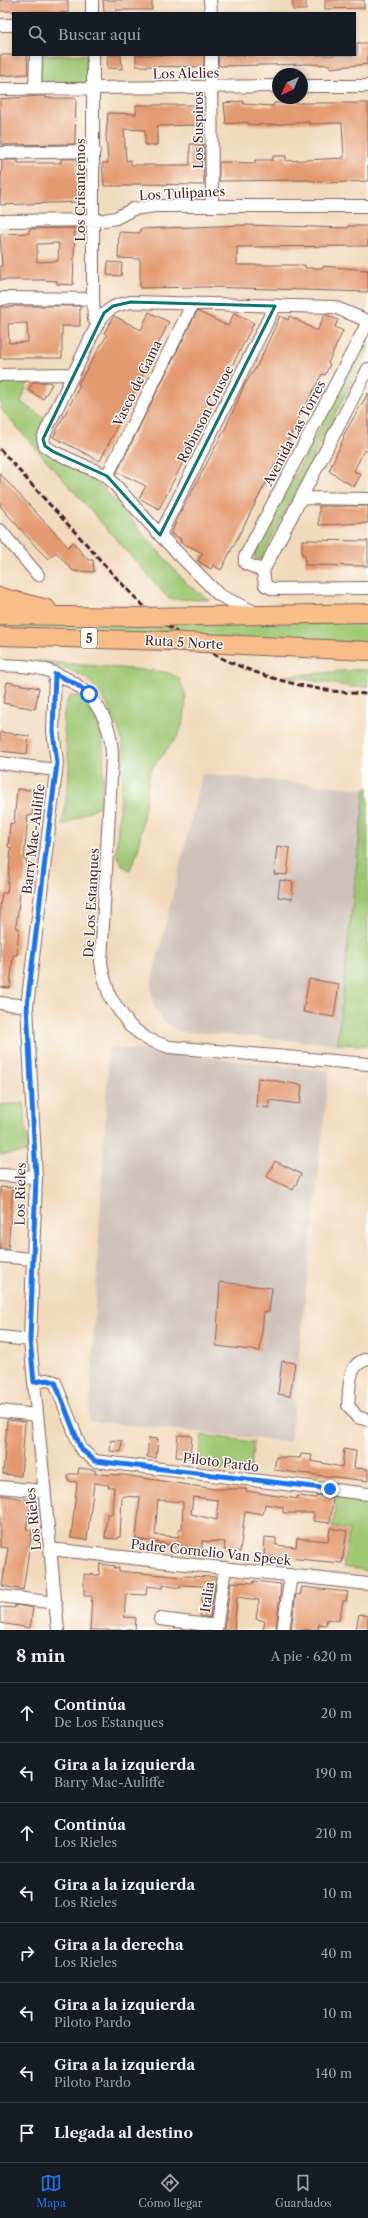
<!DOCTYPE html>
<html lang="es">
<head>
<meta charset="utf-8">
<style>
	body { margin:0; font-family:"Libre Caslon Text",serif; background:#242831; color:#f1f3f6 }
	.compass { position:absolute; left:272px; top:68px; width:36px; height:36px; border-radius:50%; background:#171b24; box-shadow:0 2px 6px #0003; rotate:225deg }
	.stop { position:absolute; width:12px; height:12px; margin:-9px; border:3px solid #1a73e8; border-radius:50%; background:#fff }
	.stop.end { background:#1a73e8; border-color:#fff; box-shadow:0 1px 4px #0008 }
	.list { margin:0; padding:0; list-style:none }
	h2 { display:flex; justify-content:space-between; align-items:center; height:52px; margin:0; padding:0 16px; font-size:17px }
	h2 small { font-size:13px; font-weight:400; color:#9ea1a6 }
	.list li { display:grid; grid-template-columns:26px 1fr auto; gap:12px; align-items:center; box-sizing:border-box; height:60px; padding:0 16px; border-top:1px solid #363941 }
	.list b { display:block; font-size:15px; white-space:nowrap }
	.list p { margin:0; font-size:13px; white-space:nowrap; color:#9ea1a6 }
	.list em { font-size:13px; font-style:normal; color:#9ea1a6 }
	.icon { flex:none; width:22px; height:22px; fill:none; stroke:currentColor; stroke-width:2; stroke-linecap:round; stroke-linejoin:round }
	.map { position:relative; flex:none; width:368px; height:1630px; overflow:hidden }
	.search { position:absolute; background:#171b24; box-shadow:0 2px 6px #0003; left:12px; right:12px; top:12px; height:44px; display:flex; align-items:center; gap:10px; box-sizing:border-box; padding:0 14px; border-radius:0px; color:#9ea1a6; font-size:15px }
	.sheet { height:532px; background:#171b24 }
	nav { display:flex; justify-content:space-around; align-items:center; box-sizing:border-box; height:56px; border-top:1px solid #363941; background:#171b24; font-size:11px; color:#9ea1a6 }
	nav a { display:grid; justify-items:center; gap:2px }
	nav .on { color:#1a73e8 }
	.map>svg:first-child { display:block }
	.industrial { fill:#cec1b9 }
	.green { fill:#9ec773; stroke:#74734f }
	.building { fill:#e39a70; fill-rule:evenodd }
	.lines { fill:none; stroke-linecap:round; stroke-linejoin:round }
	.minor-casing { stroke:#84605d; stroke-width:14 }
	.highway-casing { stroke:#84605d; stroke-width:20 }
	.minor { stroke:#fff; stroke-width:12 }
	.highway { stroke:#f8bd89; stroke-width:18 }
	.rail { stroke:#4a1f2b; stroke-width:3; stroke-dasharray:6 3; stroke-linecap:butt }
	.highway-bridge-casing { stroke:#84605d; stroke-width:20; stroke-linecap:butt }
	.highway-bridge { stroke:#f8bd89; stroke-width:18 }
	.route { stroke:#1a73e8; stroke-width:5 }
	.marked { fill:none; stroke:#0f766e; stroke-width:3; stroke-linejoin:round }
	.labels { text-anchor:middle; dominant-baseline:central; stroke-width:3; stroke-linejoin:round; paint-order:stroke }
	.shield { fill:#fdfcf7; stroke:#806168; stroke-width:1 }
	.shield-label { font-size:12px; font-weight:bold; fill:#4a1f2b }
	.street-label { font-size:13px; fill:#4a1f2b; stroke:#fdfcf7 }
</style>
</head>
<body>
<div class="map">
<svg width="368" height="1630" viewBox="0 0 368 1630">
	<rect width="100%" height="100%" fill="#fdfcf7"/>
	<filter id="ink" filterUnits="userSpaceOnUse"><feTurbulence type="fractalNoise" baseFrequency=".025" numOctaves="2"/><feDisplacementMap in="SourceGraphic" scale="8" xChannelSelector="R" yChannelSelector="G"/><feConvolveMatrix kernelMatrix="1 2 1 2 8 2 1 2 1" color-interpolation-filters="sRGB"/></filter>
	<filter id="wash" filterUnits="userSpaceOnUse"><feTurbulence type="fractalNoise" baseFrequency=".012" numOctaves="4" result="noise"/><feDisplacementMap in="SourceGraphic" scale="16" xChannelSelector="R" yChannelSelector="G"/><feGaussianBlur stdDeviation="0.9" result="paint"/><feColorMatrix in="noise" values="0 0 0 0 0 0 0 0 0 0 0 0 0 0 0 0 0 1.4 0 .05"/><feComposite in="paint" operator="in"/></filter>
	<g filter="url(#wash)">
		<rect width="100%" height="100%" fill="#f1dabb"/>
		<path class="industrial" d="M202 774 365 789 337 1044 179 1031 164 1022 154 1007 151 985Z
			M109 1047 329 1071 290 1442 89 1421Z"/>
		<path class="green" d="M41 55H87V86H41Z
			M368 335V350L261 559 256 560 254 555Z
			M0 379 29 380 21 402 44 418 38 432 43 449 94 477 187 584 209 600 169 599 0 408Z
			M0 621H368V643L0 629Z
			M38 661 166 672 179 678 186 696 184 721 177 737 150 771 138 851 130 870 122 865 116 853C118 819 123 784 123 750 122 728 103 689 84 677 70 669 53 665 38 661Z
			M355 670H368V687H352L284 676Z
			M77 696C111 721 104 768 101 805L62 826C65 807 69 786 69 767 68 742 57 721 69 697Z
			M368 787V1046L337 1044 365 789Z
			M24 1103 28 1152 0 1155V1105Z
			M202 1435 254 1442 250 1474 197 1467Z
			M337 1497 368 1503V1571L343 1567 349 1530 332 1527Z"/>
		<g id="blocks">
			<path class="building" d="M0 0H68V13L0 11Z
				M103 0H152V10H116L117 13H104Z
				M293 0H306V10H293Z
				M325 0H364V8L325 9Z
				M357 43H368V64L330 68V65L308 64 219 66 218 55H357Z
				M0 55H27L28 74 0 76Z
				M108 55H121L122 69 107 68Z
				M136 55H204V67L136 66Z
				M39 96H46V98H76L75 144 1 145 0 99Z
				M243 101V104L273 106 274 103H368V181L327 183 308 180 219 181V162L255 163V160H273V156H286V161L344 158 342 123 309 124V122L270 125 248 124V122L226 124 224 103Z
				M136 105H199V125L157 126V145H145V130L124 129 126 161 131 160V165H190V144H203L204 185 132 184V186H104L102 163H108L106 135 108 113 136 114Z
				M61 159H77V202L0 205 2 160H18V163H61Z
				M245 225 348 228V226H368V246L237 247V265H305V268H323V266L368 270V292L208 287 140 288V259L118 258 119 232 140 233V229Z
				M75 228 73 285 57 284V281L43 280H0V266H2L0 234 29 233V229ZM59 243 58 261 37 262V244Z
				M108 262 122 263 121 276 107 275Z
				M13 306H80V326H62V358H0V307H13ZM27 323 28 342 9 343 8 324Z
				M197 311 228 326 234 313 254 323 159 509 139 498 146 486 117 472Z
				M149 312 169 322 100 461 53 437 80 385 78 384 107 335 104 333 114 316 141 330Z
				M325 314 338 320 335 327 343 331 328 363 330 364 325 375 322 374 221 570 213 565 211 569 198 561 203 553 180 542 181 539 171 534 178 517 224 431 245 384 257 366 280 316 288 320 290 316 317 331Z
				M33 382H48L52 384 43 399 28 390Z
				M368 393V452L364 450 354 471 361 474 354 487 329 471 344 437 343 436Z
				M0 474 68 547 73 542 88 560H93L94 572 73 571 56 552 48 559 37 548 0 506Z
				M319 506H368V523L319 525Z
				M302 540 368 541V566L305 565V555H302Z
				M7 682 39 688 35 709 3 703Z
				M0 732 29 736 27 754 0 751Z
				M17 789 35 790 32 816 28 815 24 859 27 860 24 884H21L16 927 19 928 17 955H13L10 988 0 987V908L2 893H7L11 848 8 847 10 823 14 824Z
				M277 846 290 848 287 875 274 874Z
				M280 880 293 882 292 899 278 897Z
				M309 979 339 984 334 1017 303 1012Z
				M258 1078 302 1085 300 1104 269 1100V1108L256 1106Z
				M275 1161 301 1174 293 1190 267 1177Z
				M0 1187 13 1188 8 1249H0Z
				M220 1282 272 1288 269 1312H264L260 1351 216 1346Z
				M282 1361 295 1363 290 1396 278 1394Z
				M7 1420 25 1422 21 1476 3 1474Z
				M178 1435 192 1436 190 1458 176 1457Z
				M149 1438 158 1439 156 1458 147 1457Z
				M111 1440 122 1441 121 1452 110 1451Z
				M344 1449 356 1451 354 1468 368 1469V1481L274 1470 276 1457 300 1458 301 1454 312 1455 311 1461 342 1467Z
				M79 1468 95 1470V1474L124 1475 214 1489H246V1491L297 1499V1496L316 1498V1495L333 1498 330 1523 313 1521 314 1513H283V1507L265 1504 263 1514 245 1511 240 1552 224 1550 225 1542 202 1541V1552L190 1551V1548L136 1539 140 1497 122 1496 120 1537H118V1539L105 1538 107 1514H112L114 1487H108L109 1485 94 1483 87 1540 71 1538 77 1482 68 1481V1474H78ZM193 1497 218 1500 217 1520 191 1514ZM158 1500 183 1502 182 1530H179L178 1537 155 1535Z
				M0 1495 32 1500 26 1529 32 1530 23 1590 2 1586 8 1548 0 1547Z
				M330 1528 347 1531 342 1563 264 1556 265 1537 276 1538V1545L296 1547 297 1538 328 1541Z
				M100 1564 115 1566 114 1568H119V1571L184 1577V1576L216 1577 210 1618 200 1616 203 1586 181 1585 180 1588 163 1585V1588L147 1586 146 1595 126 1594 124 1617 136 1618 135 1630H90L92 1596H84V1574L99 1575Z
				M254 1581 281 1584 276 1630H263L265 1621 256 1619 259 1600 237 1597 234 1630H224L231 1582 254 1583Z
				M302 1587 348 1592 346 1601H343L339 1621 327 1619 326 1625 319 1624 318 1630H291L296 1594 300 1595Z
				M15 1605 33 1608 30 1628 0 1623V1607L15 1608Z
				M359 1614 368 1616V1630H356Z"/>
		</g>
	</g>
	<g filter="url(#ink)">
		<use href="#blocks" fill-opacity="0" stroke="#84605d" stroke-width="1"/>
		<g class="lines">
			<g class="minor-casing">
				<path id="minor" d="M92 0V13
					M210 0 211 13
					M0 25H13
					M93 55V299L94 319 98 323
					M211 55 212 205
					M302 86H368
					M0 89 278 86
					M35 89 36 55
					M0 153 94 151
					M0 221 104 220 116 218 133 209 155 206H368
					M0 300 4 298 93 299
					M368 369 263 571 265 585 273 589 368 588
					M0 375 73 374
					M107 476 193 303
					M301 498 368 499
					M0 530 38 575
					M160 535 275 306
					M263 571 245 563V557L368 322
					M256 613 219 595 160 535 107 476 54 452 45 446 43 439 47 429 98 323C107 308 115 305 131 302L334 307 368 321
					M0 665C15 666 31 665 46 670 87 683 112 714 112 757L101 962 103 974 110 997 130 1026 147 1039 169 1047 368 1064
					M55 674 53 731 57 763 27 1006 36 1177 30 1340 34 1382 47 1380 55 1382 81 1449 95 1461 368 1494
					M0 763 56 770
					M0 1003 27 1006
					M0 1175 36 1177
					M0 1256 32 1259
					M0 1337 30 1340
					M368 1359C347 1363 350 1387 348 1405L357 1417 368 1420
					M34 1382 58 1630
					M0 1411 37 1415
					M0 1487 44 1491
					M50 1549 368 1584
					M0 1596 56 1603
					M160 1619 217 1626
					M216 1630 225 1568
					M283 1630 291 1575"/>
			</g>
			<g class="highway-casing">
				<path id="highway" d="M0 597 47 609
					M0 615 137 617
					M208 616 368 613
					M0 636 166 641
					M262 646 368 651"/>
			</g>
			<use href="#minor" class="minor"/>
			<use href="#highway" class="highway"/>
			<path class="rail" d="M0 449C29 482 58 514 88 546 109 570 131 595 155 616 215 665 292 691 368 694"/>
			<g class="highway-bridge-casing">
				<path id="highway-bridge" d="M137 617 208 616
					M166 641 262 646"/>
			</g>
			<use href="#highway-bridge" class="highway-bridge"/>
		</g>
	</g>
	<g class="lines" filter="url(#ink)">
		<path class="route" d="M89 694 76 684 55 674 53 731 57 763 27 1006 36 1177 30 1340 34 1382 47 1380 55 1382 81 1449 95 1461 330 1489"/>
	</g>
	<path class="marked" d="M131 302 275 306 160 535 107 476 54 452 45 446 43 439 104 313 113 306Z"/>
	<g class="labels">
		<rect class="shield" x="81" y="628" width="16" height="20" rx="3"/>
		<g class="shield-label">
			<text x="89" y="638">5</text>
		</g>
		<g class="street-label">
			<text transform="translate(186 73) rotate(-1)">Los Alelies</text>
			<text transform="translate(198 130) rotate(-90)">Los Suspiros</text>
			<text transform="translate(80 190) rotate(-90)">Los Crisantemos</text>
			<text transform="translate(182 193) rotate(-3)">Los Tulipanes</text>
			<text transform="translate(137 383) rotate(-64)">Vasco de Gama</text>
			<text transform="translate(205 414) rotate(-63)">Robinson Crusoe</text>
			<text transform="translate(294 433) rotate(-62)">Avenida Las Torres</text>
			<text transform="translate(184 642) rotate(3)">Ruta 5 Norte</text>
			<text transform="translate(33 839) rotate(-83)">Barry Mac-Auliffe</text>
			<text transform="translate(91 903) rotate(-87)">De Los Estanques</text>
			<text transform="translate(20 1194) rotate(-89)">Los Rieles</text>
			<text transform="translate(221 1462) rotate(7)">Piloto Pardo</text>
			<text transform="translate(33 1519) rotate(-96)">Los Rieles</text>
			<text transform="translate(211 1552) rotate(6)">Padre Cornelio Van Speek</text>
			<text transform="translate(207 1597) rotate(-82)">Italia</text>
		</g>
	</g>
</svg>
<svg class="compass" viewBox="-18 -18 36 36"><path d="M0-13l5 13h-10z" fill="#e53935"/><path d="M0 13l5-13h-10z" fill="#9ea1a6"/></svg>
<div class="stop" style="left:89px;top:694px"></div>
<div class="stop end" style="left:330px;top:1489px"></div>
<div class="search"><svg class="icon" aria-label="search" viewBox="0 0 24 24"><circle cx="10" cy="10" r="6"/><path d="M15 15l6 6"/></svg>Buscar aquí</div>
</div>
<section class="sheet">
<h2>8 min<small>A pie · 620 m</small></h2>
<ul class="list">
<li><svg class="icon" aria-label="ahead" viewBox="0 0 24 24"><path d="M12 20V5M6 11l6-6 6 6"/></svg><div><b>Continúa</b><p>De Los Estanques</p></div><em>20 m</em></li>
<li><svg class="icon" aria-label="left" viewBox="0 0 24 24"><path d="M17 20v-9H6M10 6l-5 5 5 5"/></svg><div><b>Gira a la izquierda</b><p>Barry Mac-Auliffe</p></div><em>190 m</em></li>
<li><svg class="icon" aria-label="ahead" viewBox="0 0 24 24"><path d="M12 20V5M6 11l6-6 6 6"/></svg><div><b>Continúa</b><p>Los Rieles</p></div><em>210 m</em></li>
<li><svg class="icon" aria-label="left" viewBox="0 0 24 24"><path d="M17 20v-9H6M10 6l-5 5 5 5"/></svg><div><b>Gira a la izquierda</b><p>Los Rieles</p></div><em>10 m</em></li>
<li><svg class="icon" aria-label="right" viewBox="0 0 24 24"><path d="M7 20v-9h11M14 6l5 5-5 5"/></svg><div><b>Gira a la derecha</b><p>Los Rieles</p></div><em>40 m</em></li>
<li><svg class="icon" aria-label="left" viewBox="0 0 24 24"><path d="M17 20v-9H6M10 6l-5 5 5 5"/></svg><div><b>Gira a la izquierda</b><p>Piloto Pardo</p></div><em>10 m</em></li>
<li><svg class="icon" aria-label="left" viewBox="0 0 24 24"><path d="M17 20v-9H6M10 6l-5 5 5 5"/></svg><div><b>Gira a la izquierda</b><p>Piloto Pardo</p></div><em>140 m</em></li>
<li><svg class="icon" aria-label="arrive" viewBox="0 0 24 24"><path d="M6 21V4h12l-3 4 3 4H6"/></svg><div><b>Llegada al destino</b></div></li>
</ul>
</section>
<nav>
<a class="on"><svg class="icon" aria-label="map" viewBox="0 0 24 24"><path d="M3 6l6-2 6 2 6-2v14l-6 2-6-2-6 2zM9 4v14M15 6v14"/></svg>Mapa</a>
<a><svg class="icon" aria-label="directions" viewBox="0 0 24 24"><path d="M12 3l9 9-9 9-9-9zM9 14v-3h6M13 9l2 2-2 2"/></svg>Cómo llegar</a>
<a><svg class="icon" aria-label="saved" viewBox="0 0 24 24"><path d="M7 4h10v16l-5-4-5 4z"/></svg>Guardados</a>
</nav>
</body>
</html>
